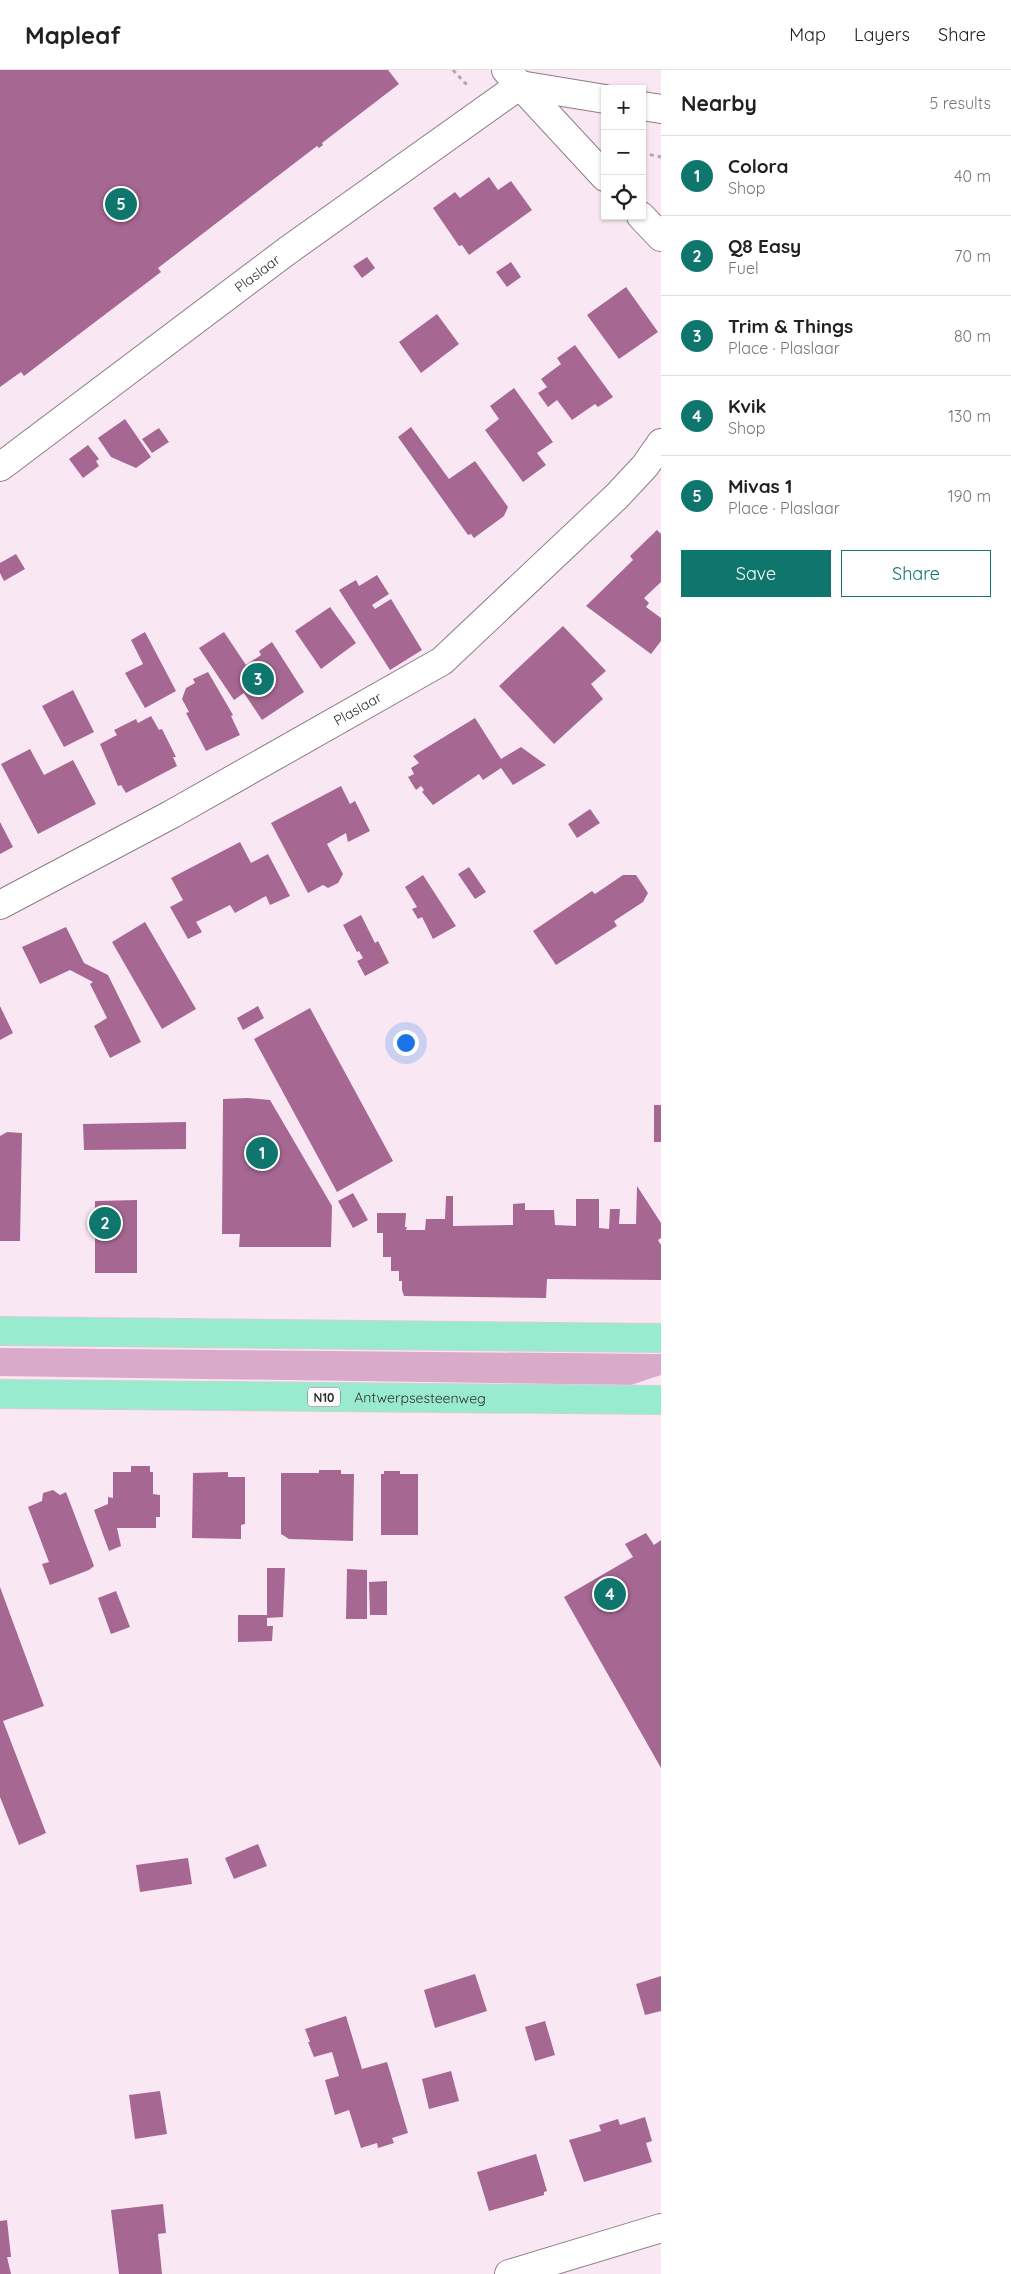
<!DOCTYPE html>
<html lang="en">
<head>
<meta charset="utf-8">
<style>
	body { margin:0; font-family:Quicksand,sans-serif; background:#f6f6f6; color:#202124 }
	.controls { position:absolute; right:15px; top:15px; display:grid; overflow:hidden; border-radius:0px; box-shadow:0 1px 4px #0004 }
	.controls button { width:45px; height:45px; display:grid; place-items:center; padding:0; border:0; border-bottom:1px solid #e0e0e0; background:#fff; color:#202124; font:25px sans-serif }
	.you { position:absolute; left:405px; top:972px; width:18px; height:18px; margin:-12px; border:4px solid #fff; border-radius:50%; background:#1a73e8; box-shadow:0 0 0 8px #1a73e833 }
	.badge { display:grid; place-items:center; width:32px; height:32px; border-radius:50%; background:#0f766e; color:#fff; font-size:16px; font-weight:700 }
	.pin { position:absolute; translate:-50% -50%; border:2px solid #fff; box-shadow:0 1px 5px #0006 }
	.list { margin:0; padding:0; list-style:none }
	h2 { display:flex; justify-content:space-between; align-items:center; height:65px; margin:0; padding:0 20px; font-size:21px }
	h2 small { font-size:16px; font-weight:400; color:#757577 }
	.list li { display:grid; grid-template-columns:32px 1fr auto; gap:15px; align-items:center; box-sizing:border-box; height:80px; padding:0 20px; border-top:1px solid #e0e0e0 }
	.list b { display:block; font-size:19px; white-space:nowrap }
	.list p { margin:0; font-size:16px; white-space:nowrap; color:#757577 }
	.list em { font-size:16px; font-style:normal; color:#757577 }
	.actions { display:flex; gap:10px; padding:15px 20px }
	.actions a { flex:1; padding:11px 0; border:1px solid #0f766e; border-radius:0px; text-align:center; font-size:18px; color:#0f766e }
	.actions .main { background:#0f766e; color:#fff }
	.icon { flex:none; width:28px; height:28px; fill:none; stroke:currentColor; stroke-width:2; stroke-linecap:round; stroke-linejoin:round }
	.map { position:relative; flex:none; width:661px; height:2204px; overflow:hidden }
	header { display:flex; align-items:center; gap:30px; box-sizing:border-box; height:70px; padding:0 25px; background:#fff; border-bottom:1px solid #e0e0e0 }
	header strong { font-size:24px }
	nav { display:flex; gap:28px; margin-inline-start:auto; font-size:18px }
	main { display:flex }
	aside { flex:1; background:#fff }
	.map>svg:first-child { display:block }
	.green { fill:#daaaca }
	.building { fill:#a66893 }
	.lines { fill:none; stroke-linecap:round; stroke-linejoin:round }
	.minor-casing { stroke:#8d7d87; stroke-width:30 }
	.major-casing { stroke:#d2d0d1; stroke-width:30 }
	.path { stroke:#b2a5ae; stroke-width:3; stroke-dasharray:4 4; stroke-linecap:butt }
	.minor { stroke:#fff; stroke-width:28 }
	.major { stroke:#99ebd0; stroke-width:28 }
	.labels { text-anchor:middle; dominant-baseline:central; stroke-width:4.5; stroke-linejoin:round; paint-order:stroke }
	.shield { fill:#fdfafc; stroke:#6e696c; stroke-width:1 }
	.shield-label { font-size:12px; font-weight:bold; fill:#312b2f }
	.street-label { font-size:14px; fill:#312b2f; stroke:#fdfafc }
</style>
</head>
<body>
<header>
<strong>Mapleaf</strong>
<nav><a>Map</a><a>Layers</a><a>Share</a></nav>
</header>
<main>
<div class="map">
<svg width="661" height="2204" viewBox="0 0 661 2204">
	<rect width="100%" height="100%" fill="#f9e8f3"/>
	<path class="green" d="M0 1278 661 1284V1305L631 1315 0 1306Z"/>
	<path class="building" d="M0 0H388L399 14 322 73 323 75 319 78 317 76 158 198 161 202 24 306 21 302 0 317Z
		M489 107 498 120 511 111 532 140 469 185 462 175 459 176 433 138 455 122 460 128Z
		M367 187 375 198 362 208 353 196Z
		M511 192 521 207 507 217 496 202Z
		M626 217 658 262 619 289 587 245Z
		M437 244 459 274 421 303 399 272Z
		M575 275 613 327 598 337 595 334 572 350 557 330 548 337 538 323 547 317 541 309 561 294 557 288Z
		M514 318 553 372 537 383 546 395 523 412 485 360 499 349 490 336Z
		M125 349 151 387 136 398 111 387 98 368Z
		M411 357 449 409 475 391 508 437 504 446 474 468 471 464 468 465 398 367Z
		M159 358 169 372 152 383 142 369Z
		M88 375 99 389 96 391 99 396 83 408 69 389Z
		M657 460 661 464V512L644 528 649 533 646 537 661 548V571L651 584 586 536 633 490 630 486Z
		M16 484 25 499 4 511 0 503V493Z
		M377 505 389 524 372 535 375 539 391 529 422 580 390 600 339 520 356 510 359 516Z
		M330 537 356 573 321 599 295 561Z
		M563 556 606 601 591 614 603 629 554 674 499 616Z
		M145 562 176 621 145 638 125 603 143 594 131 570Z
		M224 562 246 595 261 585 259 581 272 572 304 622 262 650 244 623 234 630 199 578Z
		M208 602 233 645 231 646 240 665 206 681 186 643 189 642 182 629 186 618 195 613 193 609Z
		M73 620 94 662 64 677 42 636Z
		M151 646 159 660 162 659 176 687H173L177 696 126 723 121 715 118 716 100 674 117 665 114 660 136 649 138 653Z
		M475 648 501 689 521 677 546 695 513 715 501 698 483 710 479 704 433 735 422 722 424 720 421 716 416 720 408 707 414 704 411 698 419 693 413 686Z
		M30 679 44 705 73 690 96 734 38 764 1 694Z
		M341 716 350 734 355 731 370 761 348 772 346 763 327 774 343 804 338 813 328 818 323 815 308 823 271 753Z
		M590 739 600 753 577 768 568 754Z
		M0 752 13 777 0 784Z
		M240 772 251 793 268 784 290 826 270 835 266 826 235 843 230 835 196 852 202 862 188 869 170 837 183 830 171 808Z
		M469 797 486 822 475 829 458 804Z
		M423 805 456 856 433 869 422 847 418 849 412 839 417 837 405 817Z
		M623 805H636L648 823 643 832 614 851 617 856 556 895 533 861 592 821 595 824Z
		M361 845 375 873 378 871 389 893 365 906 357 891 363 888 359 881 357 882 343 855Z
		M145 852 196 939 162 959 112 872Z
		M66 857 84 893 108 905 141 972 110 988 94 956 107 948 90 914 93 912 70 900 40 914 22 877Z
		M0 936 13 963 0 970Z
		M258 936 264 948 243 960 237 948Z
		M310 938 393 1091 337 1122 254 969Z
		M248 1028 270 1030 332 1136 331 1177H239L240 1164H222L223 1029Z
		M654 1035H661V1072H654Z
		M186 1052V1079L84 1080 83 1054Z
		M7 1062 22 1063 20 1171H0V1066Z
		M637 1116 661 1153V1168L658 1170 661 1175V1210L547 1209 546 1228 404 1226 402 1220V1211H399V1201H391V1187H383V1163H377V1143H406L405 1157H407L406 1160H425L426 1149H445L446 1126H453V1156L513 1155V1134L525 1133V1140H554L555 1155 576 1156V1129H599V1158L609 1159 610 1139H620L619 1154H636Z
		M353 1123 368 1150 353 1158 338 1131Z
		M137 1130V1203H95V1131Z
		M131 1396H150V1402H153V1424L160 1425V1447H156V1458H117L121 1476 109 1481 94 1440 108 1434V1427L113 1428V1402H131Z
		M319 1400H341V1404H354L353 1471 289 1469 281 1464V1403H319Z
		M384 1401H400V1404H418V1465H381V1404H384Z
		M228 1402V1407H245V1454L241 1455V1469L192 1468 193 1403Z
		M53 1420 60 1425 66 1422 94 1496 89 1500 50 1515 42 1494 49 1492 28 1437 42 1431 43 1423Z
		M646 1463 654 1475 661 1470V1698L564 1527 633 1487 625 1474Z
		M267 1498H285L283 1547 267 1548V1556H273L272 1571 238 1572V1545H267Z
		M347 1499 367 1500V1549H346Z
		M387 1511V1545H370L369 1512Z
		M0 1517 44 1636 3 1651 46 1763 19 1775 0 1727Z
		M116 1521 130 1557 111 1564 98 1528Z
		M258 1774 267 1796 234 1809 225 1788Z
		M188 1788 192 1814 140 1822 136 1795Z
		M475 1904 487 1941 435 1958 424 1920Z
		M661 1906V1941L645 1945 636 1914Z
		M346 1946 362 1999 387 1992 408 2063 392 2068 394 2073 378 2078 377 2073 361 2078 349 2040 335 2045 325 2010 339 2006 332 1982 314 1987 308 1972H310L305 1959Z
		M545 1951 555 1985 535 1991 525 1957Z
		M451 2001 459 2031 429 2039 422 2009Z
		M160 2021 167 2064 135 2069 129 2025Z
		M645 2047 652 2071 646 2073 652 2092 584 2112 569 2070 601 2061 599 2055 618 2049 620 2055Z
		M536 2084 547 2121 544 2122V2125L489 2141 477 2102Z
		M163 2134 166 2163 158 2164 162 2204H119L111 2140Z
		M7 2150 11 2187H7L11 2204H0V2151Z"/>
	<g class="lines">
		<g class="minor-casing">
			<g id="minor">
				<path d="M506 0 605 107"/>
				<path d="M642 36 661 39"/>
				<path d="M641 146 661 167"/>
				<path id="s1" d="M0 397 287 181 520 15 605 29"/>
				<path id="s2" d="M0 835 172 744 442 591 617 426 645 396 661 373"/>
				<path d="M509 2204 661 2158"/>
			</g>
		</g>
		<g class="major-casing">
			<g id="major">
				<path d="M0 1261 661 1268"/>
				<path id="s3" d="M0 1324 661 1330"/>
			</g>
		</g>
		<path class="path" d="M453 0 468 16
			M642 83 661 87"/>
		<use href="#minor" class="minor"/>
		<use href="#major" class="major"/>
	</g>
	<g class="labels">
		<rect class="shield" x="308" y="1317.5" width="32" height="19" rx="4"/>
		<g class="shield-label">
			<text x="324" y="1327">N10</text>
		</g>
		<g class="street-label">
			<text stroke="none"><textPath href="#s1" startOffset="322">Plaslaar</textPath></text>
			<text stroke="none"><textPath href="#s2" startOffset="408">Plaslaar</textPath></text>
			<text stroke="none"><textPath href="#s3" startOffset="420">Antwerpsesteenweg</textPath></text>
		</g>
	</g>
</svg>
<div class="controls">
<button>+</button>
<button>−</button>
<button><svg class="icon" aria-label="locate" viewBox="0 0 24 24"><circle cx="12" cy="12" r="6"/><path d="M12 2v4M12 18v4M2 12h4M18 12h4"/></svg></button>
</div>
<div class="you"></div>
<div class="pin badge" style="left:262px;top:1083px">1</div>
<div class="pin badge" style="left:105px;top:1153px">2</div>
<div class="pin badge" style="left:258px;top:609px">3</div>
<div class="pin badge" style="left:610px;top:1524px">4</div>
<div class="pin badge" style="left:121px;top:134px">5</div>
</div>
<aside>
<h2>Nearby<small>5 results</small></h2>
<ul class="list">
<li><span class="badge">1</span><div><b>Colora</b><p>Shop</p></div><em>40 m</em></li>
<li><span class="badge">2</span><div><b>Q8 Easy</b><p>Fuel</p></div><em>70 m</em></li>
<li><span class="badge">3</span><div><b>Trim &amp; Things</b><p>Place · Plaslaar</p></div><em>80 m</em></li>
<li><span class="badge">4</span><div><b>Kvik</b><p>Shop</p></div><em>130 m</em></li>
<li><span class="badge">5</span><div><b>Mivas 1</b><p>Place · Plaslaar</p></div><em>190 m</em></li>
</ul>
<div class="actions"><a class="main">Save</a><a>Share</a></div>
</aside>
</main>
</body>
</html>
